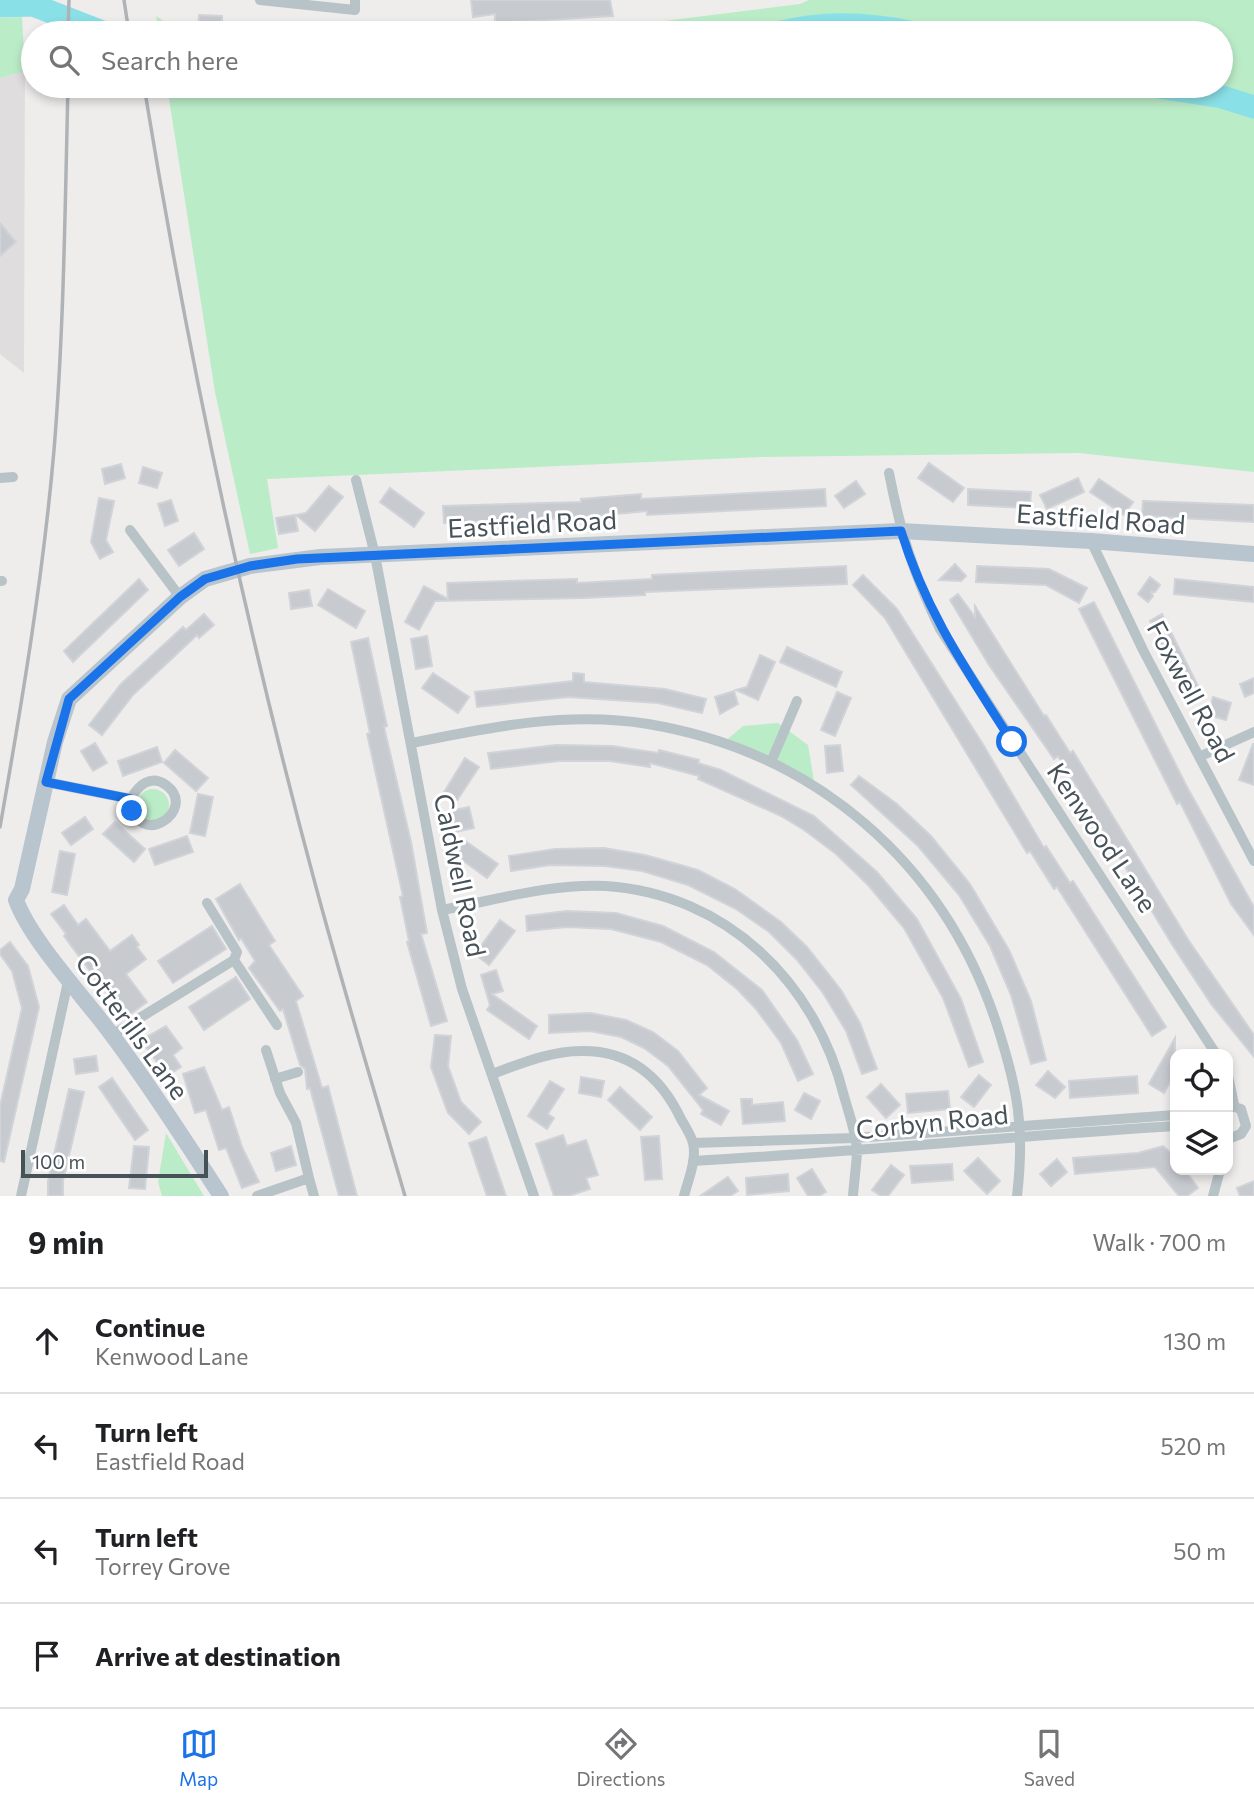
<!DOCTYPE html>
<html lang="en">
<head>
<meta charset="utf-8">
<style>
	body { margin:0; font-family:Commissioner,sans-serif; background:#f2f2f2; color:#202124 }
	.controls { position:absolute; right:21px; bottom:21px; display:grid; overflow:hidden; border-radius:14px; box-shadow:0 4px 10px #0003 }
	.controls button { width:63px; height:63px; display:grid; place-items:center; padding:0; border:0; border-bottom:2px solid #e0e0e0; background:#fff; color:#202124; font:35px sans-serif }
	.scale { position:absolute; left:21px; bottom:18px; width:187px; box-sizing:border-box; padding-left:7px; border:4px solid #465258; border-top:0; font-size:19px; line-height:24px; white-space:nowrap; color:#465258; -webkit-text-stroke:5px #fff; paint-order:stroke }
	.stop { position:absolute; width:21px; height:21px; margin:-16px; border:5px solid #1a73e8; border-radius:50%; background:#fff }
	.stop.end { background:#1a73e8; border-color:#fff; box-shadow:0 2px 7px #0008 }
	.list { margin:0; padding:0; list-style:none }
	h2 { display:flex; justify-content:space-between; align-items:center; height:91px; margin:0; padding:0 28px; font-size:30px }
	h2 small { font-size:23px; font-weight:400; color:#757577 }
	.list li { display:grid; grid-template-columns:46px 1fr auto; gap:21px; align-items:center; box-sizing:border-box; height:105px; padding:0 28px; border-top:2px solid #e0e0e0 }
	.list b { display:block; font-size:26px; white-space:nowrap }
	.list p { margin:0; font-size:23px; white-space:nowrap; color:#757577 }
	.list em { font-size:23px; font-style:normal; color:#757577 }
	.icon { flex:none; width:38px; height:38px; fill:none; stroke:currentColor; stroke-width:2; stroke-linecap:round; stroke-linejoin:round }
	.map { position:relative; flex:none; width:1254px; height:1196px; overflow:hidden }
	.search { position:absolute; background:#fff; box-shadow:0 4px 10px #0003; left:21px; right:21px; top:21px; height:77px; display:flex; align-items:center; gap:18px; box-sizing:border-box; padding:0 24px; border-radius:38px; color:#757577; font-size:26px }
	.sheet { height:511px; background:#fff }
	nav { display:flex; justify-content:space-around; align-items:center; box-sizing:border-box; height:98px; border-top:2px solid #e0e0e0; background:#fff; font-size:19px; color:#757577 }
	nav a { display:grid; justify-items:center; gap:4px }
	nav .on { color:#1a73e8 }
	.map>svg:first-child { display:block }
	.education { fill:#e0ddde }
	.green { fill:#bbecc8 }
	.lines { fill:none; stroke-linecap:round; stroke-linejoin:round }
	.river { stroke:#8ae0e7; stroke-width:23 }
	.building { fill:#c7cacf; stroke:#d0d3d8; stroke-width:2 }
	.street { stroke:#b8c3c8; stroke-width:10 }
	.secondary { stroke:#b8c5ce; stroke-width:16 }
	.rail { stroke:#afb3b6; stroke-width:3.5 }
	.route { stroke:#1a73e8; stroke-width:9 }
	.labels { text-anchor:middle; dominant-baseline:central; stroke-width:6; stroke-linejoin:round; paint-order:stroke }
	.street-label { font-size:26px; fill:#465258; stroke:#fff }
</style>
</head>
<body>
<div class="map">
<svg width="1254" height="1196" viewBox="0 0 1254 1196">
	<rect width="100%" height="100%" fill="#efecec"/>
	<path class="education" d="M25 71 24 373 0 354V78Z"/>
	<path class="green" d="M809 0H1254V472L1079 453 761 457 267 479 278 548 250 554 215 392 167 86H1221V33H568L800 4Z
		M156 16 180 33H159Z
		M22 17 25 71 0 78V18Z
		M778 723 808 745 814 781 723 743 743 726Z
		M137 805a16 16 0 1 1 32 0a16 16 0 1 1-32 0Z
		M166 1133 204 1196H162L158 1182Z"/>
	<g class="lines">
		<path class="river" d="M0 6 33 5 105 33
			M777 33C822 21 870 23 915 33
			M1151 86 1222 97 1254 107"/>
	</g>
	<path class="building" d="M471 0H610L613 16 495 23V14L473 17Z
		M199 15 222 16V22L239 23 238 33H198Z
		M0 223 16 242 0 256Z
		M929 463 964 488 953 502 918 478Z
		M121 464 125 478 105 484 102 469Z
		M143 467 162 473 157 488 139 483Z
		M1078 478 1084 492 1047 509 1040 495Z
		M1099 479 1133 502 1124 515 1090 492Z
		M856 481 865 494 844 508 835 496Z
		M329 486 343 497 315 531 296 515 306 513Z
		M390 488 424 513 414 527 380 502Z
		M825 489 826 506 647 515V511L576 518 444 523 443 506 581 502V499L641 494V499Z
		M968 489 1031 492 1030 508 968 505Z
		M99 498 114 501 106 540 113 552 100 559 91 542Z
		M171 500 178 521 165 526 158 504Z
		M1143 501 1254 505V522L1142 516Z
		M295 515 298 531 279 534 276 518Z
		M194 533 204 549 179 566 168 550Z
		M955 564 966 576 961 581 939 580Z
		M846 566 847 584 645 592V595L584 598 435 601 419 630 405 622 424 586 448 599 447 583 577 579V583L652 579V575Z
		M977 566 1049 569 1087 588 1079 603 1046 585 976 582Z
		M863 575 897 609 984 746 1044 848 1046 846 1070 883 1073 881 1166 1027 1152 1036 1057 887 1054 889 1030 851 1027 853 885 618 853 585Z
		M1150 577 1160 585 1155 592H1151L1153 596 1148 602 1138 594Z
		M139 579 148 590 73 662 64 651Z
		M1175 579 1254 587V602L1174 594Z
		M328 589 365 611 356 628 318 605Z
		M309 590 312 606 291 609 289 593Z
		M958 594 975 617V606L1044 716 1046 715 1070 753 1073 751 1189 941 1254 1035V1057L1211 1004 1173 946 1058 756 1054 759 989 665 950 600Z
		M1094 602 1187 787 1254 907V935L1231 904 1180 802 1177 804 1079 609Z
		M204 614 214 625 199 638 197 635 133 695 102 735 89 725 121 684 183 627 186 630Z
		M1162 614 1200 690 1188 696 1150 621Z
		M427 636 432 666 416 669 411 639Z
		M368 638 387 726 384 727 411 842 427 933 421 934 447 1021 431 1026 407 942 409 941 400 897 403 896 367 734 370 733 351 642Z
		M787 647 842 672 836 687 780 662Z
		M760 655 775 662 758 700 736 690 747 687Z
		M433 673 469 697 458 713 422 688Z
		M573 673 584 674V682L665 689 706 699 702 713 658 703 568 697 477 707 475 692 573 681Z
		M1254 678V693L1245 697 1240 684Z
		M734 691 738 704 720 714 715 697Z
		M837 692 851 698 835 736 821 730Z
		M1213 697 1231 703 1226 720 1208 715Z
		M95 743 107 763 93 771 81 751Z
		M1253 744H1254V785L1239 780Z
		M556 745 612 746 658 753 659 750 699 760 698 763 721 770 814 816 877 872 917 919 961 999 983 1062 969 1067 943 998 904 928 868 885 836 854 804 830 781 816 698 779 699 776 650 763V767L610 761H559L491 769 488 753Z
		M840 745 843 771 827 773 825 746Z
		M157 747 162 762 123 776 118 761Z
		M175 750 208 778 196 791 164 763Z
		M465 758 479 767 456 802 443 794Z
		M859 776 897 804 931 836 970 884 1009 950 1031 1001 1046 1060 1031 1064 1011 995 990 946 959 895 918 846 851 785Z
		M198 794 213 797 205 836 190 833Z
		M469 807 474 828 450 833 446 812Z
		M85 817 93 829 71 845 62 833Z
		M115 822 145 849 134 862 103 834Z
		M187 836 193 852 155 865 149 849Z
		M464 840 498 864 487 878 454 854Z
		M604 848 645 855 698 870 735 889 781 922 807 947 841 990 860 1023 877 1069 862 1074 846 1031 823 993 797 960 769 932 736 909 688 885 642 871 605 866 550 865 511 871 509 856 555 849Z
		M60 851 75 854 67 895 52 892Z
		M240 884 275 941 269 945 303 996 296 1001 322 1088 328 1086 357 1196H339L310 1088 307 1089 305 1069 300 1065 283 1009 280 1011 249 968 255 961 241 938 239 940 216 899Z
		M64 905 78 925 86 919 110 951 132 935 139 945 137 947 146 959 126 974 147 1002 125 1018 64 936 66 934 51 914Z
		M567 911 616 913 663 926 714 952 762 990 797 1040 813 1074 798 1081 781 1043 756 1009 737 989 707 965 661 942 611 929 567 927 527 931 526 916Z
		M500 920 515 931 489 965 475 954Z
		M212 926 226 949 173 983 158 961Z
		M10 942 28 966 39 1007 4 1162 0 1161V1106L22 1008 12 971 0 954V950Z
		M496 970 503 991 492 994 537 1026 529 1039 487 1010 490 1005 481 975Z
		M236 977 250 999 204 1030 189 1007Z
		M590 1013 626 1020 653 1032 678 1051 707 1088 699 1095 729 1111 721 1125 701 1114 703 1110 668 1066 644 1048 621 1037 590 1031 549 1033V1015Z
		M166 1026 182 1048 173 1055 181 1067 167 1076 141 1040Z
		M435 1035 451 1036 448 1066 461 1102 481 1122 469 1134 448 1113 431 1067Z
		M1175 1038V1073L1164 1093 1149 1084Z
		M96 1056 98 1071 76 1074 74 1059Z
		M204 1067 222 1110 229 1107 242 1147 259 1182 242 1188 226 1148 219 1150 206 1110 195 1113 183 1074Z
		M1048 1071 1065 1087 1055 1098 1036 1085Z
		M979 1075 991 1085 974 1107 961 1097Z
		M1137 1076 1138 1093 1070 1098 1069 1081Z
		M581 1077 604 1081 601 1097 579 1093Z
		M112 1078 148 1130 135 1140 99 1087Z
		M550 1081 564 1089 548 1114 554 1118 547 1129 528 1116Z
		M881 1084 900 1105 886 1118 867 1097Z
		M620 1087 652 1117 640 1130 608 1100Z
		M69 1089 84 1092 63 1181V1196H48V1181Z
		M948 1091 950 1109 908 1113 906 1094Z
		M804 1093 820 1101 811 1119 795 1110Z
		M741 1099H752V1105L783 1102 785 1121 743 1124Z
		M563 1135 567 1146 586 1140 598 1175 586 1178 590 1189 569 1196H554L536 1144Z
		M659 1136 662 1179 645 1180 641 1137Z
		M486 1137 495 1164 506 1196H487L478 1170 469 1143Z
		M134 1146 149 1147 145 1189 129 1188Z
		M291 1146 296 1165 276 1171 271 1153Z
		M1163 1146 1175 1157V1170H1185L1198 1188 1187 1196H1179L1155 1167 1075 1174 1073 1158 1138 1153Z
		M978 1158 1000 1181 987 1194 964 1171Z
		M1057 1159 1067 1172 1051 1186 1040 1174Z
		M952 1164 953 1180 912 1183 910 1166Z
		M891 1165 904 1175 888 1196H881L872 1190Z
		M812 1169 826 1192 819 1196H808L797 1178Z
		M788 1174 789 1191 747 1195 746 1178Z
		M728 1177 738 1191 730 1196H700Z
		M1254 1181V1196H1240L1237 1188Z"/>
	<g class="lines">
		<path class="street" d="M260 0 355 10V0
			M889 473C901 534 913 573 940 629L1216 1054
			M0 478 13 477
			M356 480 375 555 442 910 462 989 534 1196
			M130 530 180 597
			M1091 541 1143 650 1254 861
			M0 581H2
			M412 743C490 727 568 711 648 724 816 752 944 863 997 1025 1018 1090 1025 1128 1017 1196
			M1201 756 1254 732
			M771 762 797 701
			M46 782 131 799C138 785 151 774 166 785 200 810 135 853 131 799
			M207 903 237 952 234 960 277 1025
			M442 910C496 900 551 883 606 886 726 894 816 982 844 1096 849 1114 857 1135 857 1153 856 1168 854 1182 853 1196
			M112 1035 234 960
			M492 1074C520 1064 550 1051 581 1051 629 1050 661 1077 681 1119 685 1126 691 1135 693 1143 697 1160 688 1180 684 1196
			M1228 1076 1234 1104
			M275 1079 298 1072
			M1228 1105 1241 1109 1246 1126 1241 1134 1228 1139
			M693 1143 855 1138 1175 1115
			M693 1161C854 1152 1014 1136 1175 1126
			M309 1178 314 1196
			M21 1196 69 977
			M257 1196 309 1178 296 1123 280 1093 266 1050
			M1213 1196 1220 1170"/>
		<path class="secondary" d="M16 900 22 889 55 742 69 699 180 597 205 579 250 566 320 557 900 531 1091 541 1254 554
			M16 900C31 941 85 998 112 1035 151 1087 186 1142 221 1196"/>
		<path class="rail" d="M124 0 129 33
			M68 33 69 0
			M144 86C188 355 245 624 316 887 344 991 375 1093 405 1196
			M0 827C22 702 43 577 54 450 64 329 65 207 68 86"/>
	</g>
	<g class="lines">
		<path class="route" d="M132 811 131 799 46 782 69 699 180 597 205 579 250 566 297 559 901 531C926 612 967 671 1012 742"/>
	</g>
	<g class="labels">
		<g class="street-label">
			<text transform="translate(1101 518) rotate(4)">Eastfield Road</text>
			<text transform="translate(532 523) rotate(-3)">Eastfield Road</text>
			<text transform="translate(1192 691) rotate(62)">Foxwell Road</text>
			<text transform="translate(1103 837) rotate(56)">Kenwood Lane</text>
			<text transform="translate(461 875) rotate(78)">Caldwell Road</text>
			<text transform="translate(133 1026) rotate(54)">Cotterills Lane</text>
			<text transform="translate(932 1121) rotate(-6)">Corbyn Road</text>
		</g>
	</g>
</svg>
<div class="controls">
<button><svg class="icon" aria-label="locate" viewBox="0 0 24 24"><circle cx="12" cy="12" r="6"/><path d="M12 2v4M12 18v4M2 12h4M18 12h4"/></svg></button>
<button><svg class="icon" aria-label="layers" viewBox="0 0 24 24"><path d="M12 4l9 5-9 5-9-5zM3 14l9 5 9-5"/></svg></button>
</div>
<div class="scale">100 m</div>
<div class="stop" style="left:1012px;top:742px"></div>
<div class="stop end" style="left:132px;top:811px"></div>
<div class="search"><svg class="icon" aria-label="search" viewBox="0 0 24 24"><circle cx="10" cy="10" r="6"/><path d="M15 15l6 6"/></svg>Search here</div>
</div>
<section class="sheet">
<h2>9 min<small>Walk · 700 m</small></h2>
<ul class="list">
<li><svg class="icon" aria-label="ahead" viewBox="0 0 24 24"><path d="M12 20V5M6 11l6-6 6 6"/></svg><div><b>Continue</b><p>Kenwood Lane</p></div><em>130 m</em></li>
<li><svg class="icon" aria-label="left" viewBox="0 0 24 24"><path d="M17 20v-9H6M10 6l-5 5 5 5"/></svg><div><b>Turn left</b><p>Eastfield Road</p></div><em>520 m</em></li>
<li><svg class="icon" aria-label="left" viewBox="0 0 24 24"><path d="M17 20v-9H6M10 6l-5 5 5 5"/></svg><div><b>Turn left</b><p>Torrey Grove</p></div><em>50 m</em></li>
<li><svg class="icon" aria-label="arrive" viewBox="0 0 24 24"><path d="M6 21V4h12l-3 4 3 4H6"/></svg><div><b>Arrive at destination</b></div></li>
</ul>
</section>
<nav>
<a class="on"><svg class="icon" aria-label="map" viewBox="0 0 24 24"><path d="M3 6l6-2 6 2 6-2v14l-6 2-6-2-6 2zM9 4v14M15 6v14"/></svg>Map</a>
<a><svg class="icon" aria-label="directions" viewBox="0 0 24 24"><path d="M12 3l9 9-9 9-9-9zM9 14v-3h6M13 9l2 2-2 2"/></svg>Directions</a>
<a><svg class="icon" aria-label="saved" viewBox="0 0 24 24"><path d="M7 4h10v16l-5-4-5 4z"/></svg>Saved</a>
</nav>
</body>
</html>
